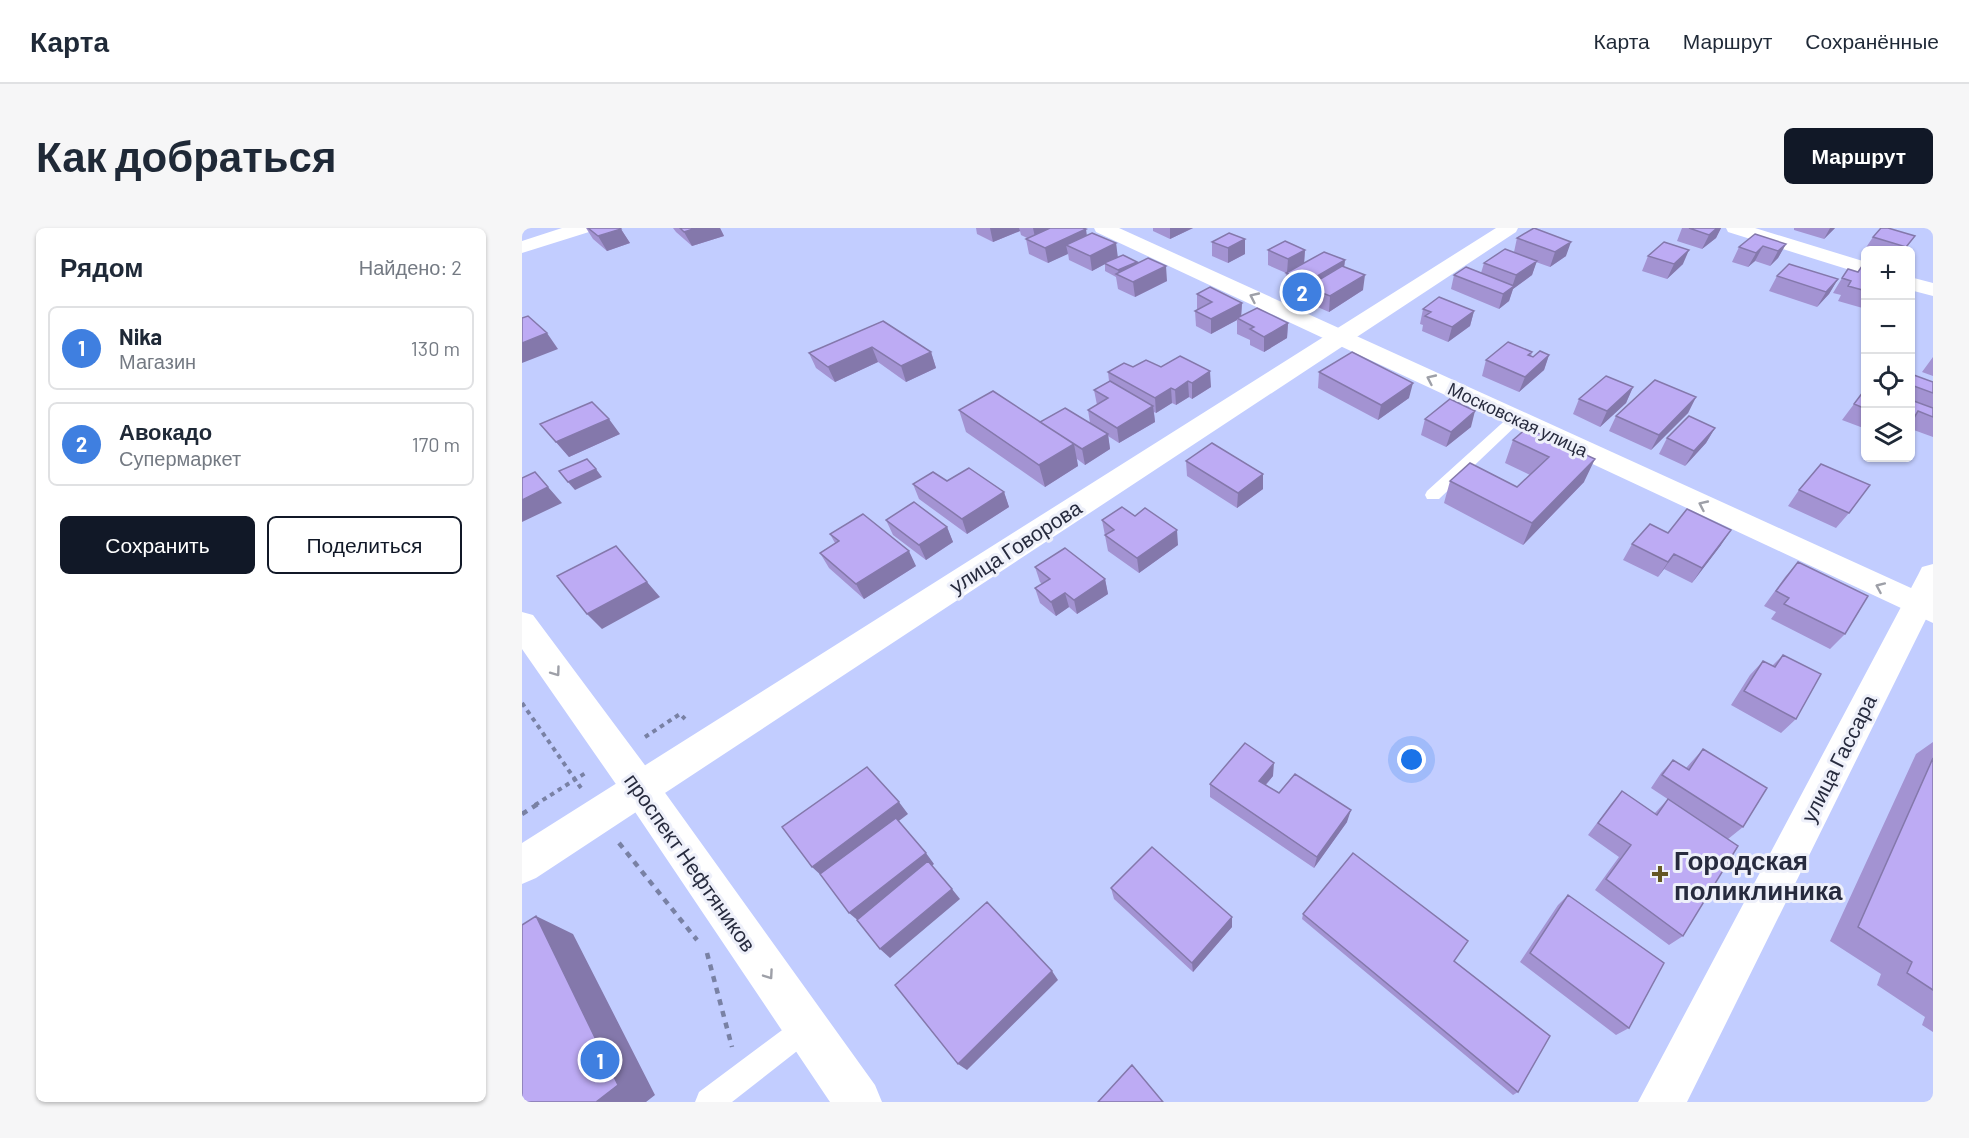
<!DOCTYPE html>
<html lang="ru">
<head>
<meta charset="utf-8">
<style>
	body { margin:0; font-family:Barlow,sans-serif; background:#f6f6f7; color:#1f2937 }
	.controls { position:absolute; right:18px; top:18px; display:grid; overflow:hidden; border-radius:9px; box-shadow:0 2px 4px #0004 }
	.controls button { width:54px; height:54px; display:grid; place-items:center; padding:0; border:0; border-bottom:2px solid #e0e1e3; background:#fff; color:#1f2937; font:30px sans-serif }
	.you { position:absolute; left:890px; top:532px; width:21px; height:21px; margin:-15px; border:4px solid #fff; border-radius:50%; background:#1a73e8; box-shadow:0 0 0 9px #1a73e833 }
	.badge { display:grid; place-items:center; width:39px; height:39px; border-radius:50%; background:#111827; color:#fff; font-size:20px; font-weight:700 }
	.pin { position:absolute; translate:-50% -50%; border:3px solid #fff; box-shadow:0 2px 6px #0006 }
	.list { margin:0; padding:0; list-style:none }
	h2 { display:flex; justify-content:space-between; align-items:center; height:78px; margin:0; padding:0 24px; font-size:26px }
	h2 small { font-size:20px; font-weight:400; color:#747a83 }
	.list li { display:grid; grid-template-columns:39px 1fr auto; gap:18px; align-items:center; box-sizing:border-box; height:84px; margin:0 12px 12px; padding:0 12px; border:2px solid #e0e1e3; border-radius:9px }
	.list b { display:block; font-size:22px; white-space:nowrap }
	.list p { margin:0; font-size:20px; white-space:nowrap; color:#747a83 }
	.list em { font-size:20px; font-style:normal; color:#747a83 }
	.actions { display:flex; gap:12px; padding:18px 24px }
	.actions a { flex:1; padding:14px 0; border:2px solid #111827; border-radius:9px; text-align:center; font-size:21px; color:#111827 }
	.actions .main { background:#111827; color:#fff }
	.icon { flex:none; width:33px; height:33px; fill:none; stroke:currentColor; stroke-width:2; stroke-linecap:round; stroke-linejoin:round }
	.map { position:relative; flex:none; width:1411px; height:874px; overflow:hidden; border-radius:9px }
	header { display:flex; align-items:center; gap:36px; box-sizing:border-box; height:84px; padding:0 30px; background:#fff; border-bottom:2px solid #e0e1e3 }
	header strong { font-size:28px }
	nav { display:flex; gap:33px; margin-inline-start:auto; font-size:21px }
	.intro { display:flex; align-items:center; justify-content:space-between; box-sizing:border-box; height:144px; padding:0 36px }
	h1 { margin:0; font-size:42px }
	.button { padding:15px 27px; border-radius:9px; background:#111827; color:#fff; font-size:21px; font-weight:700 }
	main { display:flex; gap:36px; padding:0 36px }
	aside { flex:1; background:#fff; border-radius:9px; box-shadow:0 2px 4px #0004 }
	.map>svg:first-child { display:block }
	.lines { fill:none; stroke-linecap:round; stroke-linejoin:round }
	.path-far1 { stroke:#7981a4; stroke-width:4; stroke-dasharray:4.5 4.5; stroke-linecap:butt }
	.path { stroke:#7981a4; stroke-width:4.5; stroke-dasharray:6 6; stroke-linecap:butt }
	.lane { fill:#fff; fill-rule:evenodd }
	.street { fill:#fff; fill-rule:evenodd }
	.secondary { fill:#fff; fill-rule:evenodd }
	.wall { fill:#a393d2 }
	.shaded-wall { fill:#8478ab }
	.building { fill:#bdabf4; stroke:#8478ab; stroke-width:1.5 }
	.oneway { stroke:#9ea0a8 }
	.poi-dot { fill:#645723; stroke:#eef0fa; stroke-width:2 }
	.labels { text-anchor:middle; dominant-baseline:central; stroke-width:6; stroke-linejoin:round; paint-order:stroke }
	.far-street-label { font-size:18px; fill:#272b3e; stroke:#eef0fa }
	.street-label { font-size:21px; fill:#272b3e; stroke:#eef0fa }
	.near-poi-label { font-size:26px; font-weight:bold; fill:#272b3e; stroke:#eef0fa; text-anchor:start }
</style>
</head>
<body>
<header>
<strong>Карта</strong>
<nav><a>Карта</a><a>Маршрут</a><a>Сохранённые</a></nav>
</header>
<div class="intro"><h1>Как добраться</h1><a class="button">Маршрут</a></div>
<main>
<aside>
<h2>Рядом<small>Найдено: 2</small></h2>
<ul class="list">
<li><span class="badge" style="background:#3f7fe0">1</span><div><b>Nika</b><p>Магазин</p></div><em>130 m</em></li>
<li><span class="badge" style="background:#3f7fe0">2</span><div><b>Авокадо</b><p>Супермаркет</p></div><em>170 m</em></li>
</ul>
<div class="actions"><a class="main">Сохранить</a><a>Поделиться</a></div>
</aside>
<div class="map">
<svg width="1411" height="874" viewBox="0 0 1411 874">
	<rect width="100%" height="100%" fill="#c2cdff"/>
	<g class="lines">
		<path class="path-far1" d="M0 475 59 560
			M123 509 158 486 163 491
			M13 577 65 544"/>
		<path class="path" d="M0 586 16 576
			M97 615 175 712
			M185 725 210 819"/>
		<path class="lane" d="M994 186 999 187 1001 190 999 193 917 271H905L903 267 905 263 989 187Z
			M284 787 293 791 297 800 293 809 210 874H173L177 864 275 791Z"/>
		<path class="street" d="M974 0H996L994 4 14 650 0 656V615Z
			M1204 0H1233L1344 34V47L1206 4Z
			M1388 49 1411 55V68L1388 62Z
			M1411 336V377L1165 874H1116L1396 347 1400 339Z"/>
		<path class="secondary" d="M40 0H69L67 4 0 25V13Z
			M572 0H597L1411 370V395L574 4Z
			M0 384 11 387 131 548 353 857 360 874H308L105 572 0 421Z"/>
	</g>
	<path class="wall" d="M64 0H98L108 15 85 23 71 11Z
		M151 0H198L202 8 170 18 154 4Z
		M454 0H561L564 1V7L594 15 595 29 615 36 645 53 613 69 596 61 594 49 583 43V36L570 43 547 32 546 25 526 35 507 26 504 11 505 10 499 7 498 3 471 14 455 6Z
		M631 0H671L648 11 631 3Z
		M1160 0H1199L1194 10 1180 21 1155 13Z
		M1272 0H1313L1302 11 1272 2Z
		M1393 8 1383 22H1344V24H1341L1351 9Z
		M995 10 1044 28 1028 39 1014 34 1010 47 991 61 987 73 977 81 929 61 932 47 959 45 962 35 992 24Z
		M723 11V26L706 35 690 28V14Z
		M1264 16 1256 30 1248 38 1233 33 1226 39 1210 34 1217 19Z
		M746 22H783L782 35 823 32 822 39 841 62 807 84 784 74V69L763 60 764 45 746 37Z
		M1126 28 1161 36 1145 51 1120 43Z
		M1344 39V81L1316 73 1319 67 1311 65 1320 50 1336 44Z
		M1255 48 1316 51 1307 66 1295 79 1247 63Z
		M675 66 720 75 719 88 766 95 765 110 742 124 728 117V112L715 106V92L689 106 674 98 673 83 676 82 675 81Z
		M901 81 952 83 948 98 926 114 900 103 901 97 898 96Z
		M361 93 409 124 414 140 384 154 356 134 313 154 294 140 287 125Z
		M1010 124 1009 128 1011 129 1027 127 1022 142 997 164 960 148 964 132Z
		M1411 129V148L1400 144Z
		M611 139H639L689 159 670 171 667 169 654 177 650 175 634 185 632 184 633 194 597 215 586 208 588 221 563 237 555 231 556 238 523 259 444 204 437 182 518 194 568 195 566 182 575 177 572 162 587 153 586 144Z
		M797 144 887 170 856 192 796 160Z
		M1389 146 1411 154V209L1389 201Z
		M1111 159 1104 175 1078 199 1051 186 1057 171Z
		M1344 160V201L1320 192Z
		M1174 169 1166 185 1129 222 1087 203 1094 188Z
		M903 191 949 199 924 219 899 207Z
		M18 196 98 206 47 229Z
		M1005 200 1062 254 1001 317 922 275 928 253 995 259 1008 247 983 235 991 212Z
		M1193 200 1184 215 1163 238 1137 226 1145 210Z
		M664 233 741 261 715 280 665 248Z
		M425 253 482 264 487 279 445 306 397 271 391 256Z
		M1277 262 1327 285 1314 300 1266 278Z
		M364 292 425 299 431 314 404 332 371 307Z
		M580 292 656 317 617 345 586 323Z
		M1146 305 1199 317 1170 355 1142 341 1136 349 1101 332 1110 316Z
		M308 306 394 338 342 371 307 340 298 325 313 315Z
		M1276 334 1323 406 1308 421 1249 391 1254 384 1242 378 1263 349Z
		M513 339 583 351 586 366 555 386 547 379 534 388 518 375 513 360 520 356 518 354Z
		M1261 427 1274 491 1259 505 1209 477 1228 447 1241 433 1250 438Z
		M1411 514V804L1400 797 1403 789 1355 757 1359 746 1308 713 1394 526Z
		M1181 521 1221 599 1206 611 1129 560 1139 545 1151 532 1164 540Z
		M751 548 744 557 757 565 825 594 792 640 688 569V556Z
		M1100 563 1132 586 1146 571 1161 708 1147 717 1073 662 1097 629 1066 607 1089 576Z
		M589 660 710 689V699L671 744 592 671Z
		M1046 667 1107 800 1094 807 998 734 1036 677Z
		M781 686 932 733 996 864 991 867 780 691Z"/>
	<path class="shaded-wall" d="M174 0H198L202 8 170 18 162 4Z
		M468 0H497L498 3 471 14Z
		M511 0H538L514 14Z
		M648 0H671L648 11Z
		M1195 0H1199L1194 10 1180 21 1187 7Z
		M1308 0H1313L1302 11Z
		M99 1 108 15 85 23 76 8Z
		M564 1 566 16 544 17 546 26 526 35 523 20Z
		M723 11V26L706 35V20Z
		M1049 14 1044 28 1028 39 1033 24Z
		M594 15 596 30 582 35 583 36 570 43 568 28Z
		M1264 16 1256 30 1248 38 1256 23Z
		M1241 18 1233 33 1226 39 1234 25Z
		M783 22 782 36 765 45 766 31Z
		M1167 22 1161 36 1145 51 1152 36Z
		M823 32 821 47 785 59 784 69 785 54Z
		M1015 33 1010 47 991 61 987 73 977 81 981 66 990 59 994 47Z
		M615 34V42L597 47 596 42Z
		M644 38 645 53 613 69 611 54Z
		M843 47 841 62 807 84 808 68Z
		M1316 51 1307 66 1295 79 1304 64Z
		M720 75 719 90H715V92L689 106V91Z
		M952 83 948 98 926 114 930 99Z
		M766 95 765 110 742 124V109Z
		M25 105 36 121 0 135V115Z
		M350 119 356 134 313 154 306 139Z
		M409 124 414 140 384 154 379 138Z
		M1027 127 1022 142 997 164 1003 149Z
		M688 143 689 159 670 171V155Z
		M666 153 667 169 654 177 653 162Z
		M891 155 887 170 856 192 859 177Z
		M1111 159 1104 175 1078 199 1085 183Z
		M649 160 650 175 634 185 633 170Z
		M1174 169 1166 185 1129 222 1137 207Z
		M631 178 633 194 597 215 595 200Z
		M953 183 949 199 924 219 929 204Z
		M87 191 98 206 47 229 34 214Z
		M1193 200 1184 215 1163 238 1172 223Z
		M586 206 588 221 563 237 560 221Z
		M552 216 556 238 523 259 517 237Z
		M1073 231 1062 254 1001 317 1010 295Z
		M74 241 80 249 53 262 46 254Z
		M13 244 40 275 0 294V272Z
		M741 246V261L715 280 716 265Z
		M482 264 487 279 445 306 440 291Z
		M425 299 431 314 404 332 397 317Z
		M655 302 656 317 617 345 615 330Z
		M1209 302 1199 317 1170 355 1180 340Z
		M94 318 138 369 80 401 65 386Z
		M387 323 394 338 342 371 334 356Z
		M1152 326 1142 341 1136 349 1146 334Z
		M583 351 586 366 555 386 552 372Z
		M543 365 547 379 534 388 529 374Z
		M752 535 751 548 736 565 737 553Z
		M377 574 386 586 302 650 290 639Z
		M829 582 825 594 792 640 795 629Z
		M404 625 412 636 339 695 327 685Z
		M430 661 438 671 368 730 358 721Z
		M14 688 51 706 133 867 124 874H74Z
		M710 689V699L671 744 670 735Z
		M530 743 536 752 445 842 436 836Z"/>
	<path class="building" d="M66 0H98L99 1 76 8Z
		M158 0H174L162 4Z
		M528 0H561L564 1 523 20 504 11Z
		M1012 0 1049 14 1033 24 995 10Z
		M1167 0H1195L1187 7Z
		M1359 0H1366L1393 8 1384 19 1351 9Z
		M570 5 594 15 568 28 544 17Z
		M707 5 723 11 706 20 690 14Z
		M1233 6 1264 16 1256 23 1241 18 1234 25 1217 19Z
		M763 13 783 22 766 31 746 22Z
		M1142 14 1167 22 1152 36 1126 28Z
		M983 21 1015 33 994 47 962 35Z
		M802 24 823 32 785 54 764 45Z
		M601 27 615 34 596 42 582 35Z
		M626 30 644 38 611 54 594 46Z
		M1267 36 1316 51 1304 64 1255 48Z
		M820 38 843 47 808 68 785 59Z
		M1340 38 1344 39V63L1326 58 1329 53 1320 50 1326 41 1336 44Z
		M944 39 992 58 981 66 932 47Z
		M688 59 720 75 689 91 673 83 690 74 675 66Z
		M917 69 952 83 930 99 903 88 909 84 901 81Z
		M735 80 766 95 742 109 728 101 732 99 715 90Z
		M6 88 25 105 0 115V90Z
		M361 93 409 124 379 138 350 119 306 139 287 125Z
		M986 114 1010 124 1006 127 1011 129 1018 123 1027 127 1003 149 964 132Z
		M830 124 891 155 859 177 797 144Z
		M658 128 688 143 670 155 666 153 653 162 649 160 633 170 586 144 602 135 611 139 624 132 639 139Z
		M1389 146 1411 154V165L1389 157Z
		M1084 148 1111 159 1085 183 1057 171Z
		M1133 152 1174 169 1137 207 1094 188Z
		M588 153 631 178 595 200 566 182 586 170 572 162Z
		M1344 160V181L1332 176Z
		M471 163 552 216 517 237 437 182Z
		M928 171 953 183 929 204 903 191Z
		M1389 172 1411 180V189L1396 183 1389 195Z
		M70 174 87 191 34 214 18 196Z
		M543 180 586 206 560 221 518 194Z
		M1167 188 1193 200 1172 223 1145 210Z
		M1005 200 1073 231 1010 295 928 253 948 235 995 259 1027 229 991 212Z
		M690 215 741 246 716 265 664 233Z
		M65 231 74 241 46 254 37 243Z
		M1299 236 1348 257 1327 285 1277 262Z
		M447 240 482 264 440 291 391 256 411 244 425 253Z
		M13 244 26 259 0 272V250Z
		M392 274 425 299 397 317 364 292Z
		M600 279 613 288 623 280 655 302 615 330 583 307 592 302 580 292Z
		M1165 281 1209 302 1180 340 1152 326 1146 334 1110 316 1128 296 1146 305Z
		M341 286 387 323 334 356 298 325 317 313 308 306Z
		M94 318 125 354 65 386 35 348Z
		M543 320 583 351 552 372 543 365 529 374 513 360 528 351 513 339Z
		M1276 334 1346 368 1323 406 1262 376 1267 370 1254 363Z
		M1261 427 1299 446 1274 491 1222 463 1241 433 1253 439Z
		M723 515 752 535 737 553 757 565 773 546 829 582 795 629 688 556Z
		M1181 521 1245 560 1221 599 1140 547 1151 532 1167 542Z
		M1411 530V762L1385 745 1390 734 1336 699Z
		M345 539 377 574 290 639 260 599Z
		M1100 563 1135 587 1146 571 1216 618 1161 708 1084 651 1109 617 1076 595Z
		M374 590 404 625 327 685 298 646Z
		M630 619 710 689 670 735 589 660Z
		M831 625 946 713 932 733 1028 808 996 864 781 686Z
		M406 633 430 661 358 721 335 692Z
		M1046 667 1142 735 1107 800 1008 725Z
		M465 674 530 743 436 836 373 757Z
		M14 688 96 857 74 874H0V697Z
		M610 837 641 874H576Z"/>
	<defs><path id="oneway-chevron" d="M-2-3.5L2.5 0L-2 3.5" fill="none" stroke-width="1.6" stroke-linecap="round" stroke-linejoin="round" transform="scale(1.5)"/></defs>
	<g class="oneway">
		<use href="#oneway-chevron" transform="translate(732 69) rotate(-155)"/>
		<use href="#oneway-chevron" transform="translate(909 151) rotate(-155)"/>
		<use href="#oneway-chevron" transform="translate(1181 277) rotate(-155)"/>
		<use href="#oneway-chevron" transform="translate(1358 359) rotate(-156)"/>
		<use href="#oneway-chevron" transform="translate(34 444) rotate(54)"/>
		<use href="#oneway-chevron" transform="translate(247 747) rotate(55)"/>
	</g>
	<path class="poi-dot" d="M1135 637h6v6h6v6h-6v6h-6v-6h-6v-6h6z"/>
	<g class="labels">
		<g class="far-street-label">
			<text transform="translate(996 191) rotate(25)">Московская улица</text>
		</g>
		<g class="street-label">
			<text transform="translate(493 318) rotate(-33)">улица Говорова</text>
			<text transform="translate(1316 530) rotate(-63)">улица Гассара</text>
			<text transform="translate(169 634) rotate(55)">проспект Нефтяников</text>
		</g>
		<g class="near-poi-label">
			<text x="1152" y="631">Городская<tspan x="1152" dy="30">поликлиника</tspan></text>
		</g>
	</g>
</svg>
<div class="controls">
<button>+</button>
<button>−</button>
<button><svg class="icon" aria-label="locate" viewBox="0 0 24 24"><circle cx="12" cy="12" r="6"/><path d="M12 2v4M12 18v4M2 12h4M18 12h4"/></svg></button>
<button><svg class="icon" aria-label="layers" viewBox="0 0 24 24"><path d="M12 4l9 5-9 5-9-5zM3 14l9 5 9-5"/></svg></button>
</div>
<div class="you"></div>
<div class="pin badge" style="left:78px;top:832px;background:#3f7fe0">1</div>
<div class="pin badge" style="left:780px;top:64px;background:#3f7fe0">2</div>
</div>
</main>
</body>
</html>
